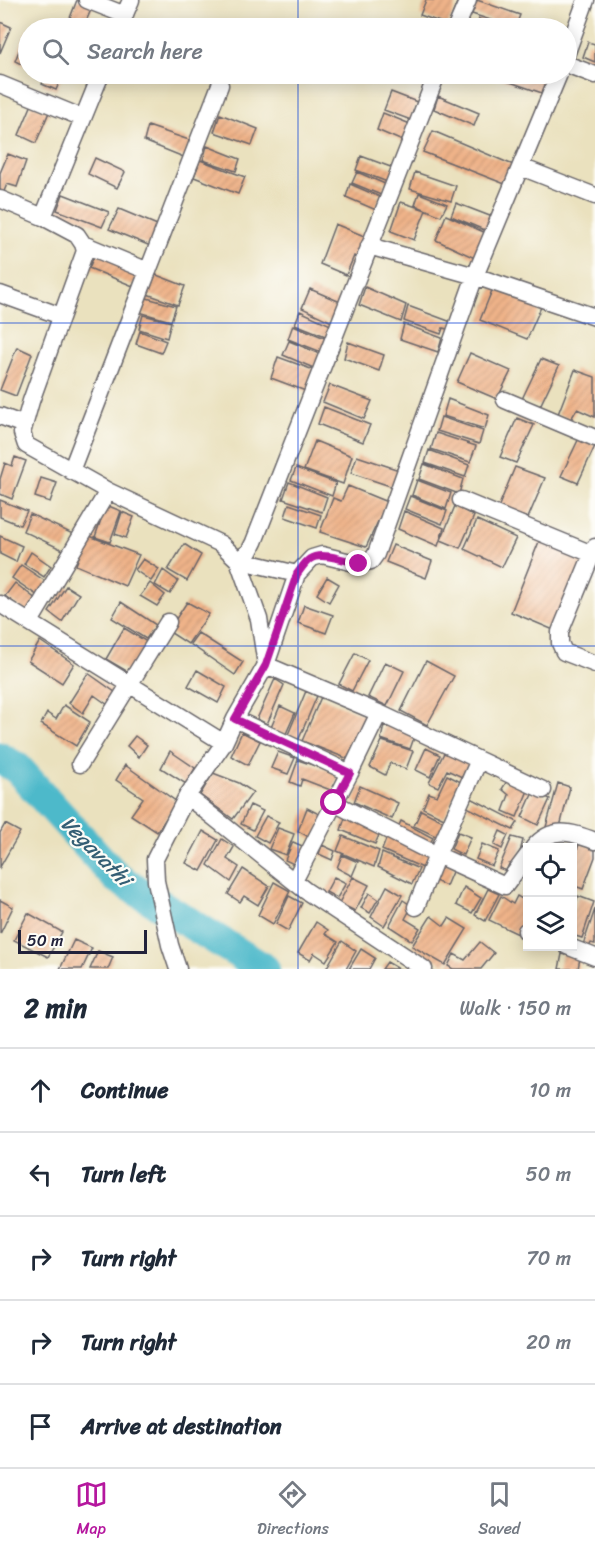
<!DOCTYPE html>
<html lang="en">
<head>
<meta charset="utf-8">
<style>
	body { margin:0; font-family:Sriracha,sans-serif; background:#f6f6f7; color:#1f2937 }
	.controls { position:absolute; right:18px; bottom:18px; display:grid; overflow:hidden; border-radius:0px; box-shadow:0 3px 15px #0003 }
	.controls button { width:54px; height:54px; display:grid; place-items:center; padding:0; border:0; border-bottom:2px solid #e0e1e3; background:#fff; color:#1f2937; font:30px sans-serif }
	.scale { position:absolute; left:18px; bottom:15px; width:129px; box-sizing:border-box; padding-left:6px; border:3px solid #22223b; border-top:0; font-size:16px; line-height:21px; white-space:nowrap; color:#22223b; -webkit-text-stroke:4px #fdfcf7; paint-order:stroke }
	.stop { position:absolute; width:18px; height:18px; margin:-14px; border:4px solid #b5179e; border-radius:50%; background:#fff }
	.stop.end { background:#b5179e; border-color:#fff; box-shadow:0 2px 6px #0008 }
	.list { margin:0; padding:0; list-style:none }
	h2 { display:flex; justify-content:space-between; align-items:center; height:78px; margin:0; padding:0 24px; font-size:26px }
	h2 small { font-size:20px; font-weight:400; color:#747a83 }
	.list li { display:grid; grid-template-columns:39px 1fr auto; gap:18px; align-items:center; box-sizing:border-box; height:84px; padding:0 24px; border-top:2px solid #e0e1e3 }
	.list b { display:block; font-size:22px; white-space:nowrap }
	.list em { font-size:20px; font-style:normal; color:#747a83 }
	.icon { flex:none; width:33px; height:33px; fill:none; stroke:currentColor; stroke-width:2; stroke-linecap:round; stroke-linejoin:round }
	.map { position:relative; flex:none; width:595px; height:969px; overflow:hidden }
	.search { position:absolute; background:#fff; box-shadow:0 3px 15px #0003; left:18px; right:18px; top:18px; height:66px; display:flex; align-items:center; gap:15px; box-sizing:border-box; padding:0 21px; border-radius:33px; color:#747a83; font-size:22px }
	.sheet { height:498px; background:#fff }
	nav { display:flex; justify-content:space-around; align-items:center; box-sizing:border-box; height:84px; border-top:2px solid #e0e1e3; background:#fff; font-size:16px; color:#747a83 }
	nav a { display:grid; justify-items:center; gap:3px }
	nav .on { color:#b5179e }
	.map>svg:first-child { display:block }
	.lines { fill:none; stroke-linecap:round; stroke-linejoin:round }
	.river { stroke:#4eb9ca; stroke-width:32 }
	.building { fill:url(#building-hatch) }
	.minor-casing { stroke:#686569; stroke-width:19 }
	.minor { stroke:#fff; stroke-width:16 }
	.route { stroke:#b5179e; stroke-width:8 }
	.grid { fill:none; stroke:#1d4ed8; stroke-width:1.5; stroke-opacity:0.55 }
	.labels { text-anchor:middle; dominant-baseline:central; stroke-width:4.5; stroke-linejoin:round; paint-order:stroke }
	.water-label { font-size:21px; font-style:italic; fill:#345e74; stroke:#fdfcf7 }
</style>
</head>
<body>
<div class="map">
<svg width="595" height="969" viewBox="0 0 595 969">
	<defs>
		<pattern id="building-hatch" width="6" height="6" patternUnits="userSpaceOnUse" patternTransform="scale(1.5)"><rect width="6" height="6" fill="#efb389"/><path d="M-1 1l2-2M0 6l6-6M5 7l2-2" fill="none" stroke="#cd9a77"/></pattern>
	</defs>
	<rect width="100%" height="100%" fill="#fdfcf7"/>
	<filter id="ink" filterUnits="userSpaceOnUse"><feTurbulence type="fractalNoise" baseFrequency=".0167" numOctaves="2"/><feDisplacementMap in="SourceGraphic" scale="12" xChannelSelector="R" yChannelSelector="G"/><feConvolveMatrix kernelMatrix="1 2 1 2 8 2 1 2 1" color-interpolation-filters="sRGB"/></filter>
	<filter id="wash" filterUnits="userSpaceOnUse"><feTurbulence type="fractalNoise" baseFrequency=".008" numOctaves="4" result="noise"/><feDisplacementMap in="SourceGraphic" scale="24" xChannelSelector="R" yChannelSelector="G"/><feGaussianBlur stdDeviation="1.35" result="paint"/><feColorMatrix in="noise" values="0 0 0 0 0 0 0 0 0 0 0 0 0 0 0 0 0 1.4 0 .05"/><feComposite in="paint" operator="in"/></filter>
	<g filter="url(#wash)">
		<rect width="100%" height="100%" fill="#eae1be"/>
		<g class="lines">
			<path class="river" d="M0 758 17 768 117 878 264 969"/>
		</g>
		<g id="blocks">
			<path class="building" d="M77 0H84L94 3 83 28 68 23Z
				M426 0H458L448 25 420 15Z
				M477 0 520 15 515 28 472 14Z
				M479 19 504 28H476Z
				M0 22 11 27 0 53Z
				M27 31 28 32V58H26L23 65 15 61Z
				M588 42 595 44V62L583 57Z
				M47 74H63L56 90 42 84Z
				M504 74H520L549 83 545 94 501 79Z
				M529 74H552L550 81Z
				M391 92 417 102 411 120 384 110Z
				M438 96 479 113 474 126 434 109Z
				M32 104 49 112 36 143 19 135Z
				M383 113 415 126 407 143 377 130Z
				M220 114 258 129 252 145 214 132Z
				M148 126 192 141 186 158 144 141Z
				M433 131 518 167 510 186 423 152Z
				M207 146 240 159 236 171 203 160Z
				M8 154 26 161 17 187 7 184 3 194 0 192V173Z
				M361 156 396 169 390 183 356 170Z
				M95 158 125 172 117 188 88 174Z
				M200 160 245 177 238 194 194 177Z
				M357 172 385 184 381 195 352 183Z
				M415 172 456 186 451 201 410 189Z
				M350 184 380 197 376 210 346 197Z
				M419 193 447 204 441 216 415 205Z
				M63 194 109 212 102 227 57 210Z
				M401 202 426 210 414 240 391 231Z
				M456 203 495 218 489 232 451 216Z
				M119 209 162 227 153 247 109 229Z
				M446 215 488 234 479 260 436 240Z
				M335 224 369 238 361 259 354 256 346 275 320 264Z
				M96 252 141 270 133 286 89 268Z
				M154 274 185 286 178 305 147 294Z
				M365 287 406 305 401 322 359 305Z
				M493 288 541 307 527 339 480 320Z
				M310 289 345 304 336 324 302 308Z
				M143 297 176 306 171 321 139 312Z
				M408 306 454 323 451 330 443 328 441 334 404 321Z
				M300 311 333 326 328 337 295 324Z
				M143 315 171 322 167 338 139 329Z
				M404 324 442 338 438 352 400 339Z
				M293 325 330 340 324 353 288 339Z
				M140 331 166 341 161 353 136 344Z
				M289 341 323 355 316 369 283 355Z
				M348 342 384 355 379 371 344 358Z
				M17 347 32 354 16 396 0 390Z
				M470 353 511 371 497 399 457 382Z
				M278 357 319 372 311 393 271 378Z
				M541 359 559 366 540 406 522 399Z
				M575 370 595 377V417L577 409 571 419 558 414Z
				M330 385 372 401 364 419 323 402Z
				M448 399 489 415 485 429 443 416Z
				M324 407 370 425 363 442 318 424Z
				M441 417 483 431 479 444 437 431Z
				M517 418 534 425 516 463 500 457Z
				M436 433 476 446 470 462 431 449Z
				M580 436 595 446 578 483 561 476Z
				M315 441 352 456 343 484 304 470Z
				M429 450 469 465 465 477 425 463Z
				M357 456 399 470 393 487 351 473Z
				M15 457 26 461 12 499 0 494V479L5 463 12 466Z
				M424 464 463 479 459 494 419 479Z
				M515 467 545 478 528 518 498 508Z
				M296 468 336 483 332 496 291 480Z
				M41 478 57 483 50 502 35 497Z
				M417 480 451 493 446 509 412 495Z
				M289 482 327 497 322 512 283 499Z
				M348 486 387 502 366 547 320 532 333 498 341 501Z
				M410 496 447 511 442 524 405 509Z
				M0 500 27 511 20 525 0 517Z
				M289 504 321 515 317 528 285 517Z
				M106 505 121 511 110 542 95 537Z
				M455 506 474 516 460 548 441 540Z
				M404 511 444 528 438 546 398 529Z
				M122 512 134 517 126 538 115 534Z
				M30 514 73 534 65 551 23 531Z
				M477 520 516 538 502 567 464 549Z
				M87 535 139 555 125 586 76 565Z
				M0 536 22 546 16 562 0 554Z
				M540 539 585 558 556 631 511 612Z
				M184 544 201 555 187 581 168 570Z
				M393 545 432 561 426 578 386 562Z
				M31 552 51 566 44 577 24 564Z
				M143 559 159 569 151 581 135 570Z
				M21 565 51 585 41 598 12 578Z
				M163 570 178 581 170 594 155 585Z
				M327 577 339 584 329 602 317 594Z
				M15 583 37 600 28 613 5 596Z
				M150 583 165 595 157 606 140 596Z
				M66 586 79 594 62 622 49 612Z
				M121 602 156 625 146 639 112 618Z
				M187 602 209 614 188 644 168 631Z
				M304 605 333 615 326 633 298 623Z
				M124 628 147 642 130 673 106 659Z
				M198 633 243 662 235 675 190 644Z
				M40 641 74 664 62 683 28 661Z
				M355 653 368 660 352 691 339 684Z
				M426 661 454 676 427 725 401 711Z
				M385 662 404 671 387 706 368 697Z
				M197 670 226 687 218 703 188 686Z
				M88 673 119 695 111 707 94 695 83 713 69 703Z
				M275 679 284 685 267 724 257 719Z
				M306 691 317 696 298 741 287 737Z
				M321 697 368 717 351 760 302 741Z
				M64 705 90 722 76 746 41 724 47 713 56 719Z
				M280 706 295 713 285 736 270 730Z
				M384 725 415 735 410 749 381 739Z
				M242 732 260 741 248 765 231 756Z
				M135 736 147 745 139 757 127 746Z
				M382 741 413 751 406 769 390 763 385 775 370 767Z
				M426 748 440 755 430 777 416 770Z
				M170 751 195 768 186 784 161 768Z
				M445 751 469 762 462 777 447 770 438 787 429 783Z
				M278 752 295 758 288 774 271 768Z
				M298 760 339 774 333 791 302 779 300 786 290 782Z
				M125 765 177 802 157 832 131 815 143 798 116 780Z
				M213 773 239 783 253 792 233 819 200 795Z
				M447 775 461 782 444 818 423 808 429 793 437 796Z
				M510 776 529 788 517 817 503 811 509 795 502 789Z
				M558 783 570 787 559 831 546 827Z
				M360 786 398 803 392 819 354 802Z
				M534 790 550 799 538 825 522 817Z
				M471 798 518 822 513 830 467 807Z
				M250 805 263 811 253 830 241 824Z
				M307 808 325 817 314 840 298 831Z
				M421 810 447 823 440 838 414 826Z
				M346 815 381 831 375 844 341 830Z
				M266 816 279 822 268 843 255 836Z
				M401 821 433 838 427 848 396 832Z
				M5 824 20 832 0 867V833Z
				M278 828 294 834 286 855 269 849Z
				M203 831 218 840 201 871 186 863Z
				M500 831 508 835 502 849 494 845Z
				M458 832 471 837 463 855 451 849Z
				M388 834 430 853 423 868 382 850Z
				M343 836 379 851 374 867 337 851Z
				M512 837 523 840 517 865 509 864 506 871 499 868Z
				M222 839 234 847 227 859 239 867 231 882 208 865Z
				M293 842 307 848 300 867 285 860Z
				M580 842 595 847V857L583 889 572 885V863Z
				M482 844 499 851 492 866 476 859Z
				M322 845 335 851 332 860 319 854Z
				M382 853 419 869 412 884 378 867Z
				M342 855 358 862 352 876 337 868Z
				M442 861 454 867 446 886 433 880Z
				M243 869 269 886 258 905 244 896 240 902 228 894Z
				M334 877 346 883 337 898 326 892Z
				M353 877 369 885 355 911 339 903Z
				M274 882 290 891 273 924 258 915Z
				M387 886 402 895 384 926 371 917Z
				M464 887 481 898 472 913 456 905Z
				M488 889 499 894 485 921 475 915Z
				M369 893 378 899 370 913 361 908Z
				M289 896 302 903 288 931 276 924Z
				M501 896 513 904 517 896 528 902V915L518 934 489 920Z
				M578 896 594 902 582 938 572 935V914Z
				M0 900 13 907 0 934Z
				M403 900 412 906 405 919 420 928 412 941 389 926Z
				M595 909V944L591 943 589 947 583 945Z
				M28 913 62 932 48 957 14 940Z
				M431 916 444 926 449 918 467 929 445 965 412 946Z
				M316 922 328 930 325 934 338 942 326 961 314 953 310 960 298 953Z
				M74 940 92 948 82 969H60Z
				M342 941 356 951 346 969H326Z
				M480 942 494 953 481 969H453L448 966 454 954 465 960Z
				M361 949 375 958 369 969H349Z
				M98 951 113 957 108 969H90Z
				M562 954 580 958 578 969H559Z
				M387 962 399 969H382Z"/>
		</g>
	</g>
	<g filter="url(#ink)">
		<use href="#blocks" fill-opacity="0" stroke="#686569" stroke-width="1.5"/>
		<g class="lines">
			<g class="minor-casing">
				<path id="minor" d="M87 0 125 15
					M119 28 131 0
					M456 28 468 0
					M566 55 586 0
					M566 64 595 75
					M559 74 475 276 595 317
					M0 84 83 118
					M521 167 595 196
					M0 199 43 217 77 235 83 244 85 251 31 401 22 433 26 445 108 491 221 544 238 560 259 619 266 665 379 713 479 760 437 855 416 907
					M43 217 101 74
					M148 271 220 85
					M0 294 61 316
					M505 400 595 438
					M0 416 24 425
					M71 471 148 271 83 244
					M461 500 592 554
					M595 547 560 632V643L564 652 595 664
					M238 560 249 552 254 542 437 74
					M238 560 297 574
					M0 604 224 743
					M30 622 108 491
					M235 719 350 773 379 713
					M479 760 543 790
					M80 764 168 622
					M187 796 306 891 424 969
					M334 803 437 855 505 886 528 855
					M533 848C552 825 571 832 595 841
					M294 881 350 773
					M526 931H528
					M567 946 595 957
					M178 969 170 945 156 881 155 859 187 796 224 743 235 719 266 665 297 574 312 558 322 555 359 564 371 561 376 554 475 276 369 246"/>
			</g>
			<use href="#minor" class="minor"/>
		</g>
	</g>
	<g class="lines" filter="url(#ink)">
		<path class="route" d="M334 803 350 773 235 719 266 665 297 574C301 569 305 562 310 559 321 551 347 561 359 564"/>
	</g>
	<path class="grid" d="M298 0V28M298 74V969M0 323H595M0 646H595"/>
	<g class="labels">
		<g class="water-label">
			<text transform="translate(96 851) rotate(45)">Vegavathi</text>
		</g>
	</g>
</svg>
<div class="controls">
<button><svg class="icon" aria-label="locate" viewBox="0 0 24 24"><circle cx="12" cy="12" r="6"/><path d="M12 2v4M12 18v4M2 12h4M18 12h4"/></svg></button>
<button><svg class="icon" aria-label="layers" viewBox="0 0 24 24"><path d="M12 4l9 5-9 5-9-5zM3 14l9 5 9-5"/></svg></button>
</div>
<div class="scale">50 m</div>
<div class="stop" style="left:334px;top:803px"></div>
<div class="stop end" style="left:359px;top:564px"></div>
<div class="search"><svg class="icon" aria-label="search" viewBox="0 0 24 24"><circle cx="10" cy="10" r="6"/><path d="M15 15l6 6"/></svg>Search here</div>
</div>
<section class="sheet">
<h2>2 min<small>Walk · 150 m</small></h2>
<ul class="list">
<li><svg class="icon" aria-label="ahead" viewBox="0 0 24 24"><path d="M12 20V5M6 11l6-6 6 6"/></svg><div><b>Continue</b></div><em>10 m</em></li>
<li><svg class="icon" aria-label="left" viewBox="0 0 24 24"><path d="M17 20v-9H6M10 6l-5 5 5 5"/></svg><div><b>Turn left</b></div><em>50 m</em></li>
<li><svg class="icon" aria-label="right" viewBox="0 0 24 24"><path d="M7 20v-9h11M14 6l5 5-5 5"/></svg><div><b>Turn right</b></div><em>70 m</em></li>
<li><svg class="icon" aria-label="right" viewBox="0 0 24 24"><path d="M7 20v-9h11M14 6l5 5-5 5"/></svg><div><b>Turn right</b></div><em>20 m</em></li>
<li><svg class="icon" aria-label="arrive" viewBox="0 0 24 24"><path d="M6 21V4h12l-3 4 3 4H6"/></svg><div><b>Arrive at destination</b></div></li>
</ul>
</section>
<nav>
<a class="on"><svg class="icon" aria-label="map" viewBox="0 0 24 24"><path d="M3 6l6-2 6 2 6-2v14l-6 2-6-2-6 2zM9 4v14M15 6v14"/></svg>Map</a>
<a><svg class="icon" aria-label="directions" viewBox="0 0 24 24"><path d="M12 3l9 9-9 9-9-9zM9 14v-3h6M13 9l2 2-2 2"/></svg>Directions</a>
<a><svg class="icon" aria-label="saved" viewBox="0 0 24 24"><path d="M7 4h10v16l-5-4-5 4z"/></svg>Saved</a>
</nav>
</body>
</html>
